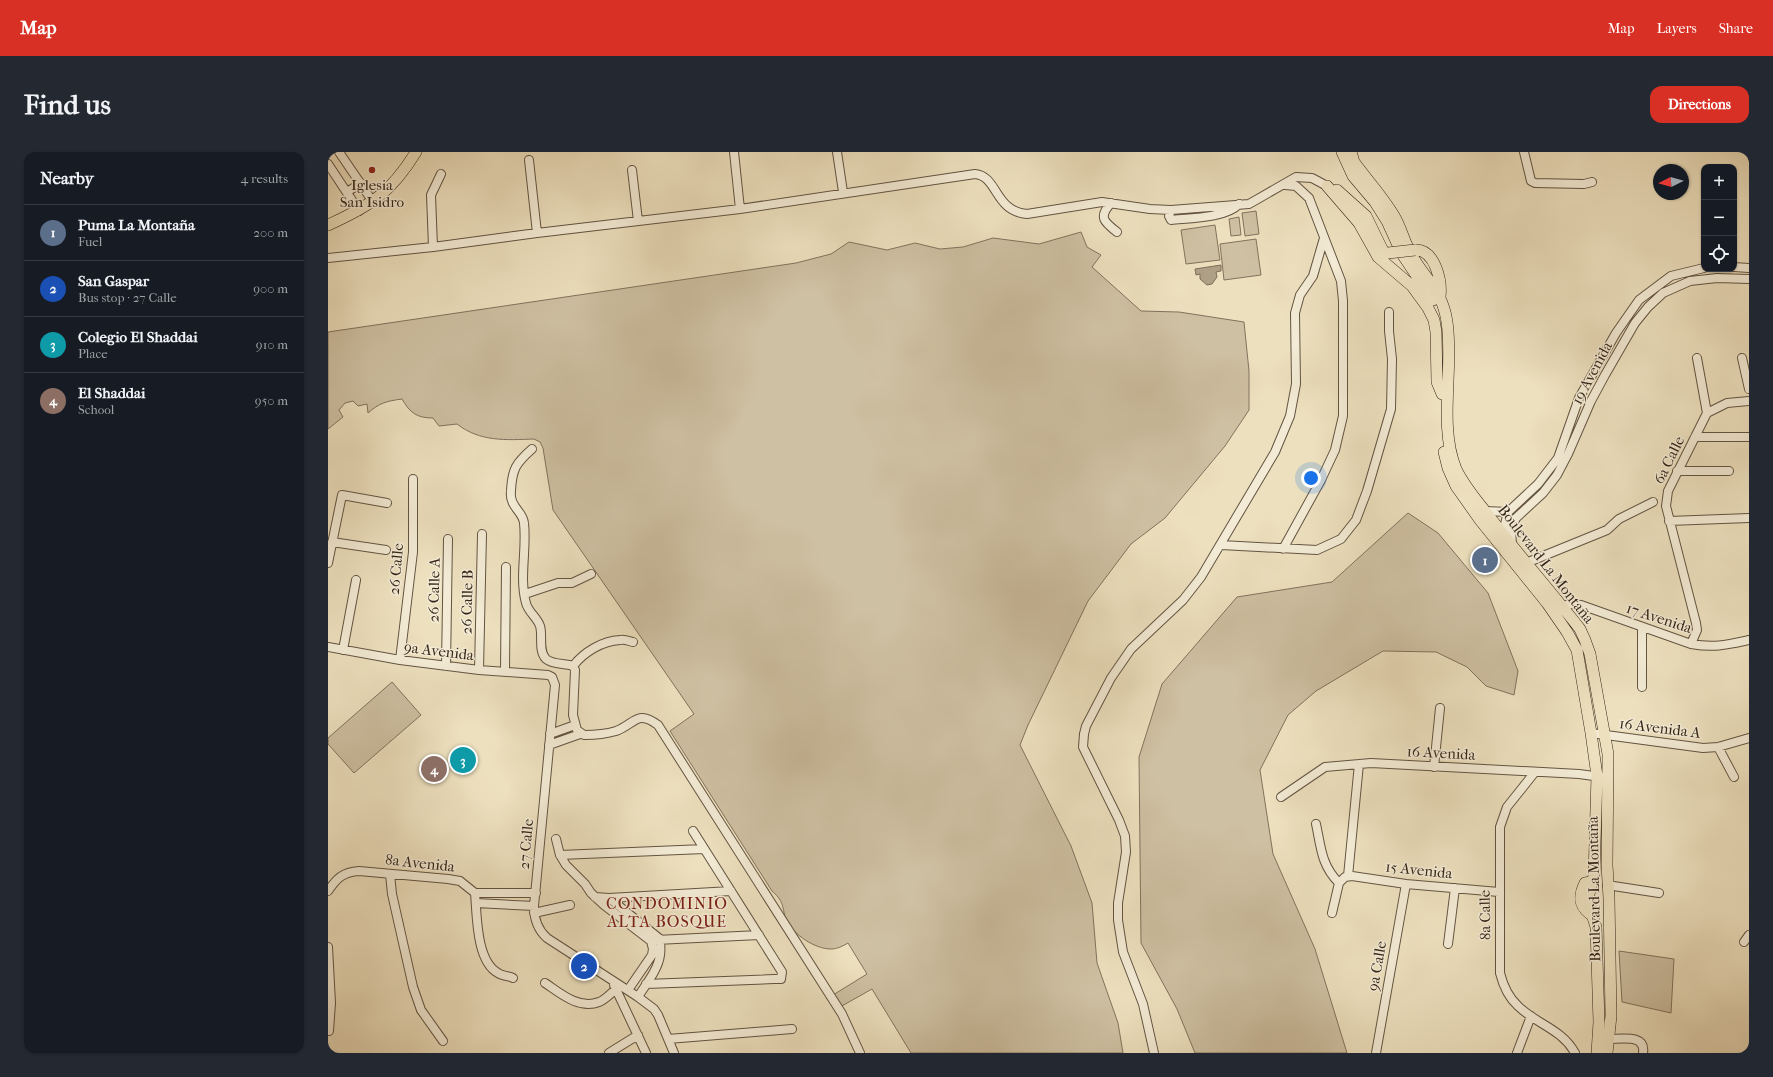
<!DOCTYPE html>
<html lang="en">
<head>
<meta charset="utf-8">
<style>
	body { margin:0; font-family:"IM FELL French Canon",serif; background:#242831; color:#f1f3f6 }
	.controls { position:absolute; right:12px; top:12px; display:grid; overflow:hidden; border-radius:8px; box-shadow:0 1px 3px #0004 }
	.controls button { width:36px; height:36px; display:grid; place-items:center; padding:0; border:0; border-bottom:1px solid #363941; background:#171b24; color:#f1f3f6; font:20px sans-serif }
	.compass { position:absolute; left:1325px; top:12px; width:36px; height:36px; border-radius:50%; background:#171b24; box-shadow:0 1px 3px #0004; rotate:265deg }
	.you { position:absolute; left:983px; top:326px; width:14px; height:14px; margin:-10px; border:3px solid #fff; border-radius:50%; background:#1a73e8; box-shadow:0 0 0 6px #1a73e833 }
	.badge { display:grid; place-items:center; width:26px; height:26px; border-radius:50%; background:#d93025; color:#fff; font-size:13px; font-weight:700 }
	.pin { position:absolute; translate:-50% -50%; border:2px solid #fff; box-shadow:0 1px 4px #0006 }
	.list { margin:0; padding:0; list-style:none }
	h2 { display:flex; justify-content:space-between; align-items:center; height:52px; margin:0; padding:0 16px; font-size:17px }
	h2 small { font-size:13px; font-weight:400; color:#9ea1a6 }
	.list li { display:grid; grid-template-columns:26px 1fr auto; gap:12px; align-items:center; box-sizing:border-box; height:56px; padding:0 16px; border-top:1px solid #363941 }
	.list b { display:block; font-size:15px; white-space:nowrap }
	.list p { margin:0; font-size:13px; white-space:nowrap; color:#9ea1a6 }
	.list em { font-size:13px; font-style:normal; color:#9ea1a6 }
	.icon { flex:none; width:22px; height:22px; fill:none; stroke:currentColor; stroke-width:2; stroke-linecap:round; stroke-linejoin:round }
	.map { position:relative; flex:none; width:1421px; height:901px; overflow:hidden; border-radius:12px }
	header { display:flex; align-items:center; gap:24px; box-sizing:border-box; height:56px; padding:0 20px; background:#d93025; color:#fff }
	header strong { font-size:19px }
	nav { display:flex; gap:22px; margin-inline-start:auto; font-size:14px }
	.intro { display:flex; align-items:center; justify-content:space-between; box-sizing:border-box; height:96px; padding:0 24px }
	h1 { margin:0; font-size:28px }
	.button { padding:10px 18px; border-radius:12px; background:#d93025; color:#fff; font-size:14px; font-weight:700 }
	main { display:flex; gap:24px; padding:0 24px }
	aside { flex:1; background:#171b24; border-radius:12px; box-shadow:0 1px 3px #0004 }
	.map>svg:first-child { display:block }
	.green { fill:#cec0a2; stroke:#82725d }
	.water { fill:#aea086; stroke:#7e6f5a }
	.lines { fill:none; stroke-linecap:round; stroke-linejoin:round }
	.minor-casing { stroke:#635442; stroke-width:10 }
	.major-casing { stroke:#352518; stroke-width:12 }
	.minor { stroke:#f3ebd5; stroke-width:8 }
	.major { stroke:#ede0be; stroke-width:11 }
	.major-bridge-casing { stroke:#352518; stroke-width:12; stroke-linecap:butt }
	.major-bridge { stroke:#ede0be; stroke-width:11 }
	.poi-dot { fill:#8f2418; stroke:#f3ebd5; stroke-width:1.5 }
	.labels { text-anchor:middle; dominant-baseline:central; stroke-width:3; stroke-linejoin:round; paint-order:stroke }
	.poi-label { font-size:15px; fill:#352518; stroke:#f3ebd5 }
	.street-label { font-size:15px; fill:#352518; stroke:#f3ebd5 }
	.neighbourhood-label { font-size:16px; letter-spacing:1px; fill:#7a1f14; stroke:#f3ebd5 }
</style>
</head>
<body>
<header>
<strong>Map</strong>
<nav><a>Map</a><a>Layers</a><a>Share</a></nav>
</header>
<div class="intro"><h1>Find us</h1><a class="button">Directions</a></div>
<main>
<aside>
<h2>Nearby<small>4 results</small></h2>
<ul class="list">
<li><span class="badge" style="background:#5c6f8a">1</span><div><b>Puma La Montaña</b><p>Fuel</p></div><em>200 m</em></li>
<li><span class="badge" style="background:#1a4fb4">2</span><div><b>San Gaspar</b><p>Bus stop · 27 Calle</p></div><em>900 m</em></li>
<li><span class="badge" style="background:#0f9aa8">3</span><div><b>Colegio El Shaddai</b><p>Place</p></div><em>910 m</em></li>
<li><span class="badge" style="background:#8d6e63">4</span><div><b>El Shaddai</b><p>School</p></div><em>950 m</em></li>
</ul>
</aside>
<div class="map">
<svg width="1421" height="901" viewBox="0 0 1421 901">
	<rect width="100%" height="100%" fill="#ede0be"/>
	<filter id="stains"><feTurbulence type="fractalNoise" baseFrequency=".005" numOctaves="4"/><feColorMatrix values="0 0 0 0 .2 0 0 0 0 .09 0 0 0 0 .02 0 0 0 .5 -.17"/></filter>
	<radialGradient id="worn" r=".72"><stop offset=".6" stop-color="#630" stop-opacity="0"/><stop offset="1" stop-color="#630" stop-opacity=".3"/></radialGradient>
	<path class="green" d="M928 59 931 82 917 84 914 61Z
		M911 65 913 83 903 84 901 67Z
		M887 73 892 108 858 112 853 78Z
		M753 80 759 95 773 103 764 115 813 159 851 160 916 170 921 219V258L897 294 837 366 803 392 760 449 700 573 692 593 743 694 764 751 769 811 790 871 795 901H583L544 837 512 855 505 843 539 822 520 791C515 794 509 797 503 797 487 797 466 783 459 769 453 756 458 751 444 739L342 579 366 562 225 358 215 296 212 290 206 287C178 288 152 290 129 272L111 274 105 266C89 266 82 261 74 247 59 249 51 251 40 261L39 252 30 254 25 249 17 251 11 258 15 265 0 277V180L468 111 503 102 521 90 559 98 587 91 612 97 635 95 665 86 711 92Z
		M928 87 933 123 896 128 892 92Z
		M1080 361 1110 381 1160 441 1190 519 1186 543 1158 534 1139 515 1108 500 1055 499 988 539 960 563 932 618 945 702 987 797 1019 901H867L849 857 813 791 811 605 834 532 909 445 1004 430Z
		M64 530 93 563 26 621 0 592V586Z
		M1291 799 1346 807 1343 861 1294 850Z"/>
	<path class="water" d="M893 113V119L888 120 889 125 884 132 879 133 872 127V122L868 123 867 117Z"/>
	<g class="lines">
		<g class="minor-casing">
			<path id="minor" d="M11 0 45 50
				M406 0 412 57
				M509 0 515 40
				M1196 0 1203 29 1207 31 1256 32 1264 30
				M201 8 209 81
				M0 12 31 59
				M304 18 310 69
				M19 40 33 31
				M783 51C770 65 776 70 789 80
				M843 58 841 64 843 68C862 66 898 66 911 52
				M105 95 103 43 113 22
				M0 106 105 95 209 81 412 57 647 22C670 24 666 59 699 62L774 50 822 57 843 58 921 52 968 25 984 26 999 34
				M1406 115 1421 116
				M1414 206 1421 237
				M1379 261 1399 251 1421 249
				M1367 285H1421
				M204 297C188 311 184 317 183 339 181 355 195 359 196 371 199 397 191 426 198 451 200 460 209 465 212 474 215 484 210 499 218 507 225 513 237 511 245 514L247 518 245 563 249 578 256 583C267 583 278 582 288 579 307 572 309 557 330 573L514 862 532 901
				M1349 319H1401
				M1157 359 1180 360
				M1341 369 1421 366
				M1174 384 1180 360 1210 332 1230 306 1251 246 1288 181 1311 148 1343 124 1376 116
				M4 390 58 398
				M893 393 989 398 1013 387 1028 368 1039 339 1063 257 1064 207 1061 179V160
				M1184 393 1183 377 1188 366 1215 341 1229 323 1240 302 1263 249 1277 223 1307 171 1320 155 1335 141 1362 129 1389 126 1421 127
				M955 397 993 328 1007 298 1015 264V149L1013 129 981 46 968 34 957 33
				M0 411 14 343 59 351
				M1198 411 1279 378 1291 367 1325 350
				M197 442 230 431H244L263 422
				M1234 454 1244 452 1253 453 1363 492C1386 496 1398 493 1421 488
				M1363 492 1369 478 1368 471 1338 354 1340 339 1379 261 1369 206
				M0 495 72 508 151 518 220 523 224 525 227 533 206 754C206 767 210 778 219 786L310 845 326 857 330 863 346 901
				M15 498 28 428
				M72 508 85 400V327
				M118 514 120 387
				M245 514C256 500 274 489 292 488 296 487 301 489 305 490
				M151 518 154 382
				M177 519 178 415
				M1314 535V475
				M1263 581 1375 596 1390 595 1421 586
				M222 582 247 573
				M221 593 252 582
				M1390 595 1406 625
				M1106 615 1112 556
				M1207 620 1179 655 1172 675V821C1175 833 1180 845 1190 854 1208 872 1234 877 1247 901
				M953 645 997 615 1043 611 1251 622 1273 625
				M988 672C993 695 993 713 1011 731
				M228 687 232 703 238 713 257 732 263 741 276 753 323 789 325 797 324 803 300 838
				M232 703 376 697
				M62 722 64 742 85 835 93 858 115 889
				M1020 724 1031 612
				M1011 731 1017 725 1024 724 1078 732 1171 740
				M1279 733 1331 741
				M0 739C9 726 15 720 31 719L120 727 132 729 147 741H208
				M147 741C149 763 148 809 170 821 174 824 181 824 185 826
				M267 745 281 746 332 787C332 792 333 798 332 803 330 818 318 832 310 845
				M280 748 281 746 403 739
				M148 751 206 754
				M206 761 242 753
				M1004 761 1011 731
				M328 788 431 783
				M1416 790 1421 783
				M1120 792 1127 736
				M0 795 3 851 1 879
				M217 831C232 841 251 858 271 850 277 848 283 841 288 837
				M318 832 446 827H453L454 820 365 679
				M286 833 318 901
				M340 887 464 877
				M1281 887C1294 887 1318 882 1315 901
				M281 901 310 883
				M826 901 815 852 795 800 790 768V751L798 700 797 684 791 668 755 595 756 582 758 574 783 526 803 497 855 448 873 425 947 300 962 264 968 232 967 161 972 143 985 124 996 86
				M1048 901 1078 732
				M1189 901 1203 864"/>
		</g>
		<g class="major-casing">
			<path id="major" d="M1014 0 1025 24 1047 50 1059 69 1074 102 1105 148
				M1023 0 1026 10C1039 28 1055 45 1066 64 1074 77 1077 94 1086 107 1100 130 1115 141 1119 170 1126 217 1110 273 1128 317 1136 334 1149 349 1161 364 1190 403 1222 438 1252 477L1257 488 1262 502 1280 602 1279 713 1281 746 1283 864 1279 901
				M999 34 1031 71 1050 105 1084 134 1100 156 1106 168 1108 180 1109 230 1114 242
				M1009 38 1038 64 1054 97 1057 100 1060 101
				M0 73C42 54 63 41 88 0
				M1087 98C1107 97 1114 129 1112 145
				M1116 300 1120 316 1128 334 1152 368 1219 451 1239 480 1249 498 1263 581 1269 624 1266 724 1261 742V753L1268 775 1271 870 1269 901
				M1262 762C1250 753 1251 743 1257 731L1263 730"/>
		</g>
		<use href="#minor" class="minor"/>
		<use href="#major" class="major"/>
		<g class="major-bridge-casing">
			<path id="major-bridge" d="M1060 101 1087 98"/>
		</g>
		<use href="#major-bridge" class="major-bridge"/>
	</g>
	<circle class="poi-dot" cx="44" cy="18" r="4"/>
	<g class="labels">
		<g class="poi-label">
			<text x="44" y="33">Iglesia<tspan x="44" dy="17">San Isidro</tspan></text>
		</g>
		<g class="street-label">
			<text transform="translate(1264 221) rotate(-62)">19 Avenida</text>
			<text transform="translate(1341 308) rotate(-64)">6a Calle</text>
			<text transform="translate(1218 412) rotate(52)">Boulevard La Montaña</text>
			<text transform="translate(68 417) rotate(-85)">26 Calle</text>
			<text transform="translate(106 438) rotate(-89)">26 Calle A</text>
			<text transform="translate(139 450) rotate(-89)">26 Calle B</text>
			<text transform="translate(1331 466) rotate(18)">17 Avenida</text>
			<text transform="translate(111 499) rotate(7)">9a Avenida</text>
			<text transform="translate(1332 576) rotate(7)">16 Avenida A</text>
			<text transform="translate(1113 601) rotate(3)">16 Avenida</text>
			<text transform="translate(198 692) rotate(-85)">27 Calle</text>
			<text transform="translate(92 711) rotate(6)">8a Avenida</text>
			<text transform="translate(1091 718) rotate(6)">15 Avenida</text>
			<text transform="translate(1266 737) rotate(-91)">Boulevard La Montaña</text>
			<text transform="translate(1157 763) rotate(-91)">8a Calle</text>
			<text transform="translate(1049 814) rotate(-80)">9a Calle</text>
		</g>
		<g class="neighbourhood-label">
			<text x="339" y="751">CONDOMINIO<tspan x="339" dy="18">ALTA BOSQUE</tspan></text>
		</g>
	</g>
	<rect width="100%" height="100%" filter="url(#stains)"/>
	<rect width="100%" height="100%" fill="url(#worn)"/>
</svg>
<div class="controls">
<button>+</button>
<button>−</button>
<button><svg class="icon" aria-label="locate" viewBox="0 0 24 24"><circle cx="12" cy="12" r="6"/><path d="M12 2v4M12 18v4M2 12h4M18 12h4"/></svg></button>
</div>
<svg class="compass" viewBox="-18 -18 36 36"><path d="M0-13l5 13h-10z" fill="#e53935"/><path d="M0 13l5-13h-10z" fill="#9ea1a6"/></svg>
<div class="you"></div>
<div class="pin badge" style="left:1157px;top:408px;background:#5c6f8a">1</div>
<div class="pin badge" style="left:256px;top:814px;background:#1a4fb4">2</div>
<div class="pin badge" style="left:135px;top:608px;background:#0f9aa8">3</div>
<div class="pin badge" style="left:106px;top:617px;background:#8d6e63">4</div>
</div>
</main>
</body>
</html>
